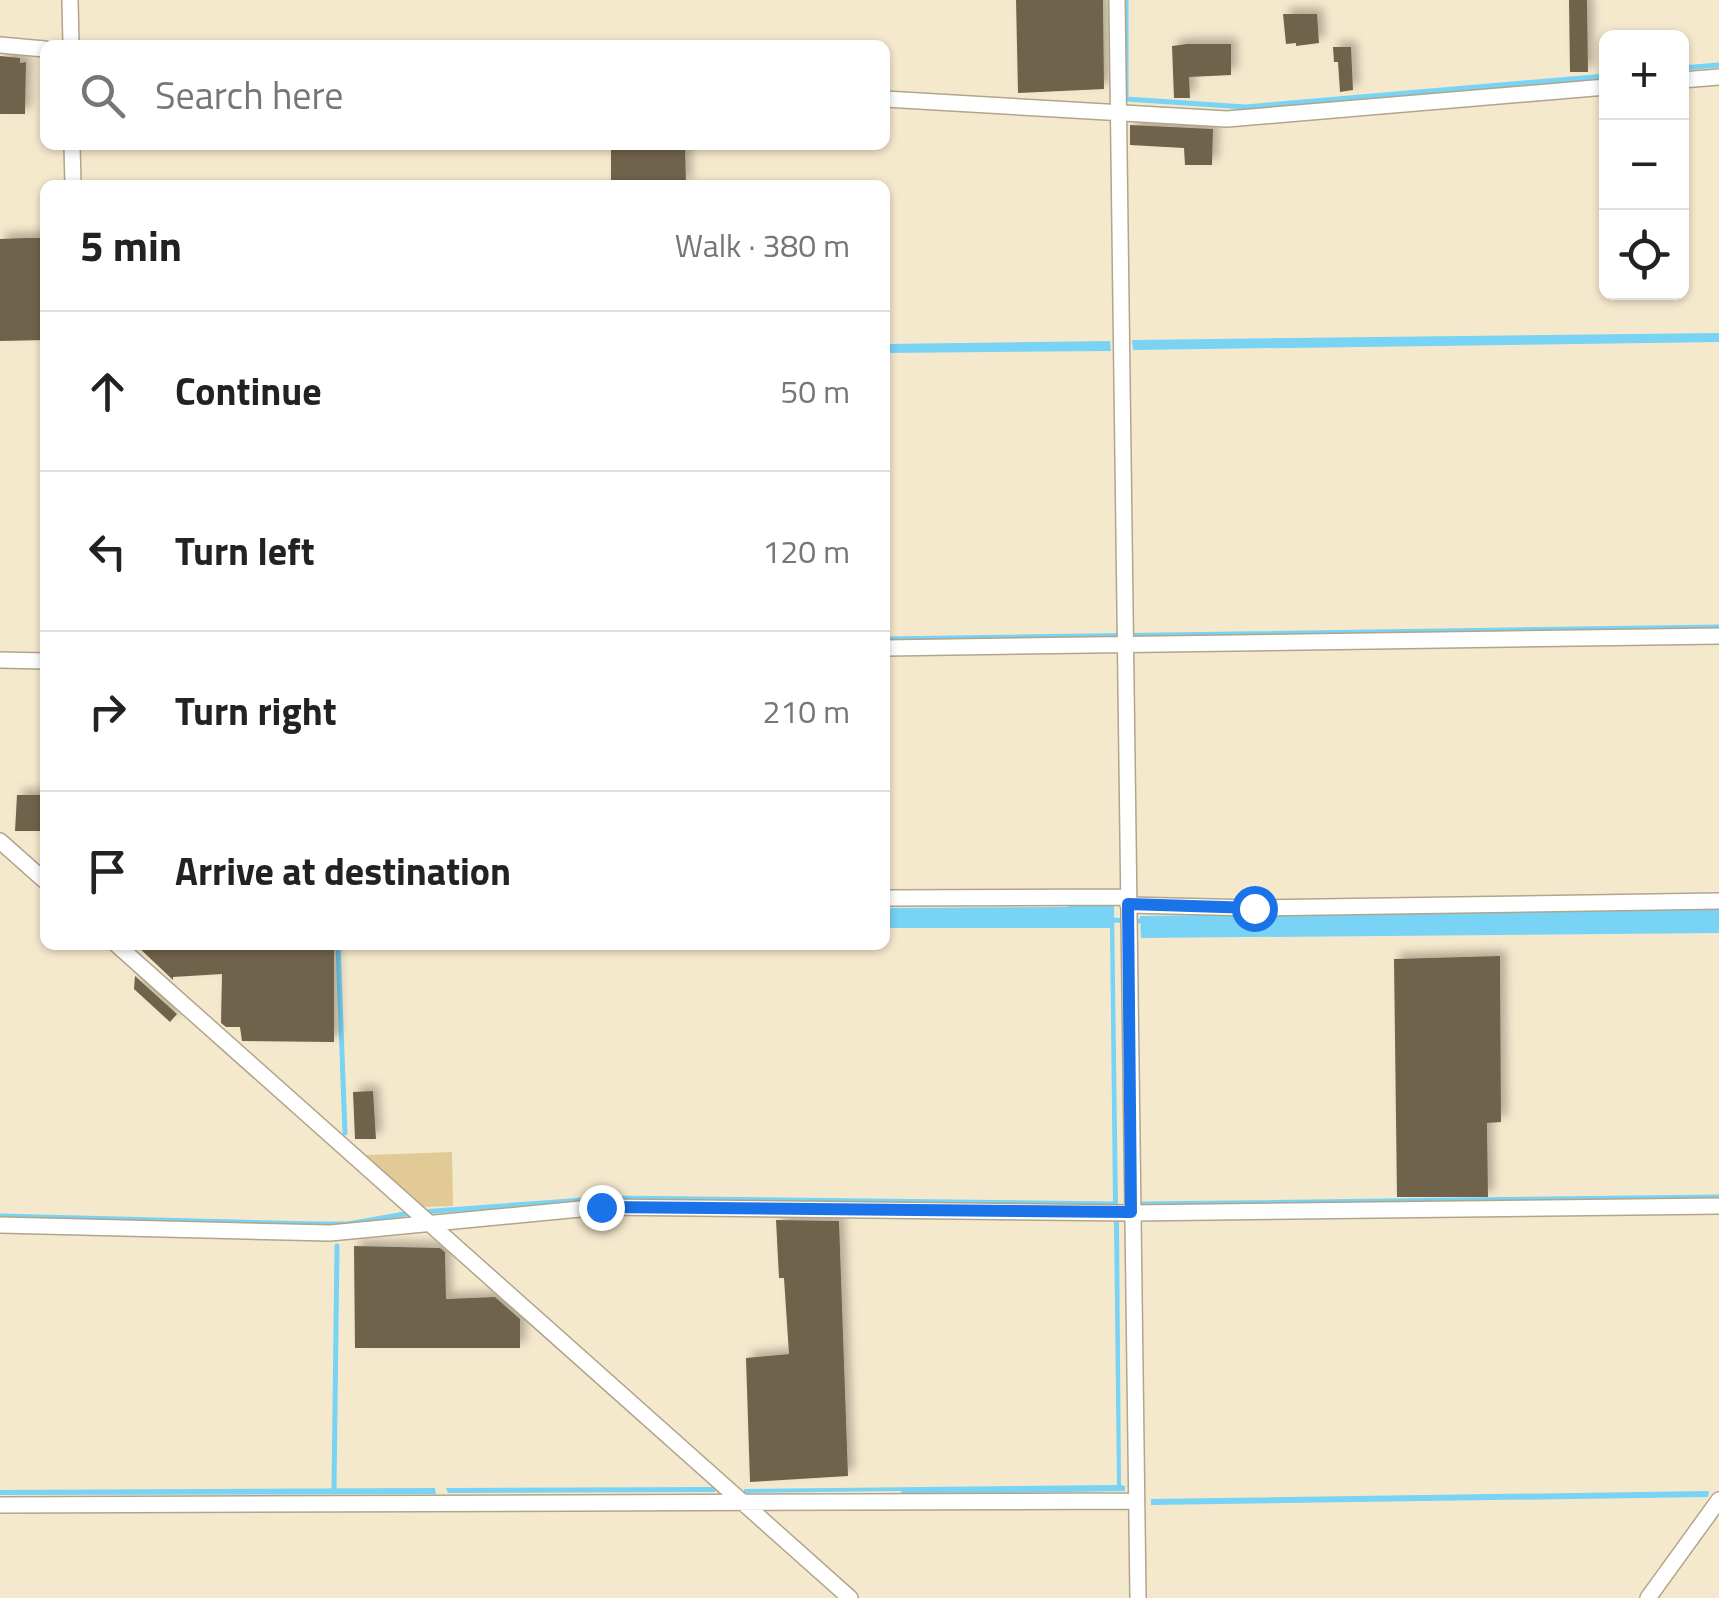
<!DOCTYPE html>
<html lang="en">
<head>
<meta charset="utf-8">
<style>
	body { margin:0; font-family:"Titillium Web",sans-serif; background:#f2f2f2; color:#222 }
	.controls { position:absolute; right:30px; top:30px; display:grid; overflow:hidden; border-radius:15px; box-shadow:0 2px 8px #0004 }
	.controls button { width:90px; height:90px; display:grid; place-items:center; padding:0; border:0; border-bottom:2px solid #e0e0e0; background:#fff; color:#222; font:50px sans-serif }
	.stop { position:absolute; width:30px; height:30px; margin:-22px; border:8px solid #1a73e8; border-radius:50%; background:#fff }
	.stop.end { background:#1a73e8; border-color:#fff; box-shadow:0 2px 10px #0008 }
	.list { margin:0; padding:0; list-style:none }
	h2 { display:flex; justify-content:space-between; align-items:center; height:130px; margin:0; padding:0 40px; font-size:42px }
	h2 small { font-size:32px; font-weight:400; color:#767676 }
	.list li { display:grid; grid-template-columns:65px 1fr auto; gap:30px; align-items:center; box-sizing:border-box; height:160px; padding:0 40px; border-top:2px solid #e0e0e0 }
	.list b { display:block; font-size:38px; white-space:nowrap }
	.list em { font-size:32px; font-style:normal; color:#767676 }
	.icon { flex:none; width:55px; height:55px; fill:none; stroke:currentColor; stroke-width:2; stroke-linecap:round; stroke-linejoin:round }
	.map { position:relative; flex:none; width:1719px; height:1598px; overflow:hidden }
	.search { position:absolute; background:#fff; box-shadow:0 2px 8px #0004; left:40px; top:40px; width:850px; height:110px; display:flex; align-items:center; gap:25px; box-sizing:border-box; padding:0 35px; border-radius:15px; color:#767676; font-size:38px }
	.panel { position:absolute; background:#fff; box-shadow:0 2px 8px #0004; left:40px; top:180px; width:850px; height:770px; border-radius:15px }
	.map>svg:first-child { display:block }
	.green { fill:#e2ca96 }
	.water { fill:#78d3f5 }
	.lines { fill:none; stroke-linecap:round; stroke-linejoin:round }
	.stream { stroke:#78d3f5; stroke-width:5 }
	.building { fill:#6f644c; filter:url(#shadow) }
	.street-casing { stroke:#b1a58b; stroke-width:18 }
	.street { stroke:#fff; stroke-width:15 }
	.route { stroke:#1a73e8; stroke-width:12 }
</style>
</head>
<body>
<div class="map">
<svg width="1719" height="1598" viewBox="0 0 1719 1598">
	<defs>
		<filter id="shadow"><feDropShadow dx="6" dy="-6" stdDeviation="5" flood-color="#0004"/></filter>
	</defs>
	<rect width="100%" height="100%" fill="#f5e9cd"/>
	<path class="green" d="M452 1152 453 1206 423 1207 366 1155Z"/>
	<path class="water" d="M1719 333V342L1133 350 1132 340Z
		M1110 341 1111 351 885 353V344Z
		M1068 904 1114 906 1118 1207 1113 1204 1110 928H885V908L1067 907Z
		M1719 907V933L1141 938 1140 916Z
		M1114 1222H1119L1121 1485 1125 1486V1491L902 1495 901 1491 744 1493V1489L1117 1485Z
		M717 1487 715 1492 448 1493 446 1488Z
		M435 1488 436 1494 0 1495V1490Z
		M1709 1491 1708 1497 1151 1505V1499Z"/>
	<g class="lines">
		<path class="stream" d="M1126 0V99L1245 107 1606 76
			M1682 68 1719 65
			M885 639 1719 627
			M1107 920 1146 921
			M338 945 345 1133
			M1143 1204 1719 1197
			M421 1212 611 1198 1113 1204
			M0 1216 317 1224H348L410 1213
			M334 1489 337 1246"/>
	</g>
	<path class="building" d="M1016 0H1103L1104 89 1018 93Z
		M1569 0H1587L1588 72H1570Z
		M1283 14H1317L1319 43 1296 46V43L1286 44Z
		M1187 44H1231V75L1189 77 1190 98H1174L1172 46Z
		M1333 47H1351L1353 90 1340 92 1338 62H1334Z
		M0 56 20 58V63L26 62 25 114H0Z
		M1130 125 1213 129 1212 165H1185L1184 148 1130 145Z
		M611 145H685L686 185H611Z
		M25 238H45V340L0 341V239Z
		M17 795H45V831H15Z
		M136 945H334V1042L242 1041 240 1027H226L221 1023 222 974 173 977V980Z
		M1500 956 1501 1122 1487 1123 1488 1197H1397L1394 959Z
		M135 976 177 1014 170 1022 134 989Z
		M373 1091 376 1139H355L353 1092Z
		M776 1220 839 1221 848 1476 750 1482 746 1358 789 1354 784 1278H779Z
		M354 1246 440 1248 445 1252 446 1299 495 1297 520 1319V1348H355Z"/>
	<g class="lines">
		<g class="street-casing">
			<path id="street" d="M70 0 71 45
				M1117 0 1138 1598
				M0 45 45 49
				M1682 80 1719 77
				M885 99 1227 119 1606 87
				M72 145 73 185
				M885 648 1719 636
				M0 660 45 661
				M0 841 45 881
				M885 898 1128 897
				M1128 905 1254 908 1719 901
				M117 945 850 1598
				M0 1225 330 1233 601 1207 1131 1213 1719 1206
				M0 1505 1136 1501
				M1648 1598 1719 1500"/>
		</g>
		<use href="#street" class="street"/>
	</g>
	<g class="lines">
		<path class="route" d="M601 1207 1131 1212 1128 904 1254 908"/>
	</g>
</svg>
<div class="controls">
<button>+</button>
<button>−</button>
<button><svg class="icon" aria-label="locate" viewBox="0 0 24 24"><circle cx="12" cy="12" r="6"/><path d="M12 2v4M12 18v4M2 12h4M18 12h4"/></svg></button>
</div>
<div class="stop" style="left:1254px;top:908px"></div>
<div class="stop end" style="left:601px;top:1207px"></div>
<div class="search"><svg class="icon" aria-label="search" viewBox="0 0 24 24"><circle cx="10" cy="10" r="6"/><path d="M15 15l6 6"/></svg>Search here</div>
<section class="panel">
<h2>5 min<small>Walk · 380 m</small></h2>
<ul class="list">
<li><svg class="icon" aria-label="ahead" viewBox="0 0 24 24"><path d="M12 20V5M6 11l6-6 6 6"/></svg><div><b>Continue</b></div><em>50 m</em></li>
<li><svg class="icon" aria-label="left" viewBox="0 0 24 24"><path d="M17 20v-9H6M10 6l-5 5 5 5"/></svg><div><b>Turn left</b></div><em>120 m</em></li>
<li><svg class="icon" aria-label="right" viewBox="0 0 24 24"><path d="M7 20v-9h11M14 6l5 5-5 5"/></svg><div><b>Turn right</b></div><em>210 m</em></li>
<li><svg class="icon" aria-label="arrive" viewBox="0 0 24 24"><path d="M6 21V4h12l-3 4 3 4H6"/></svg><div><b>Arrive at destination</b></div></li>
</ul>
</section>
</div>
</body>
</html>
